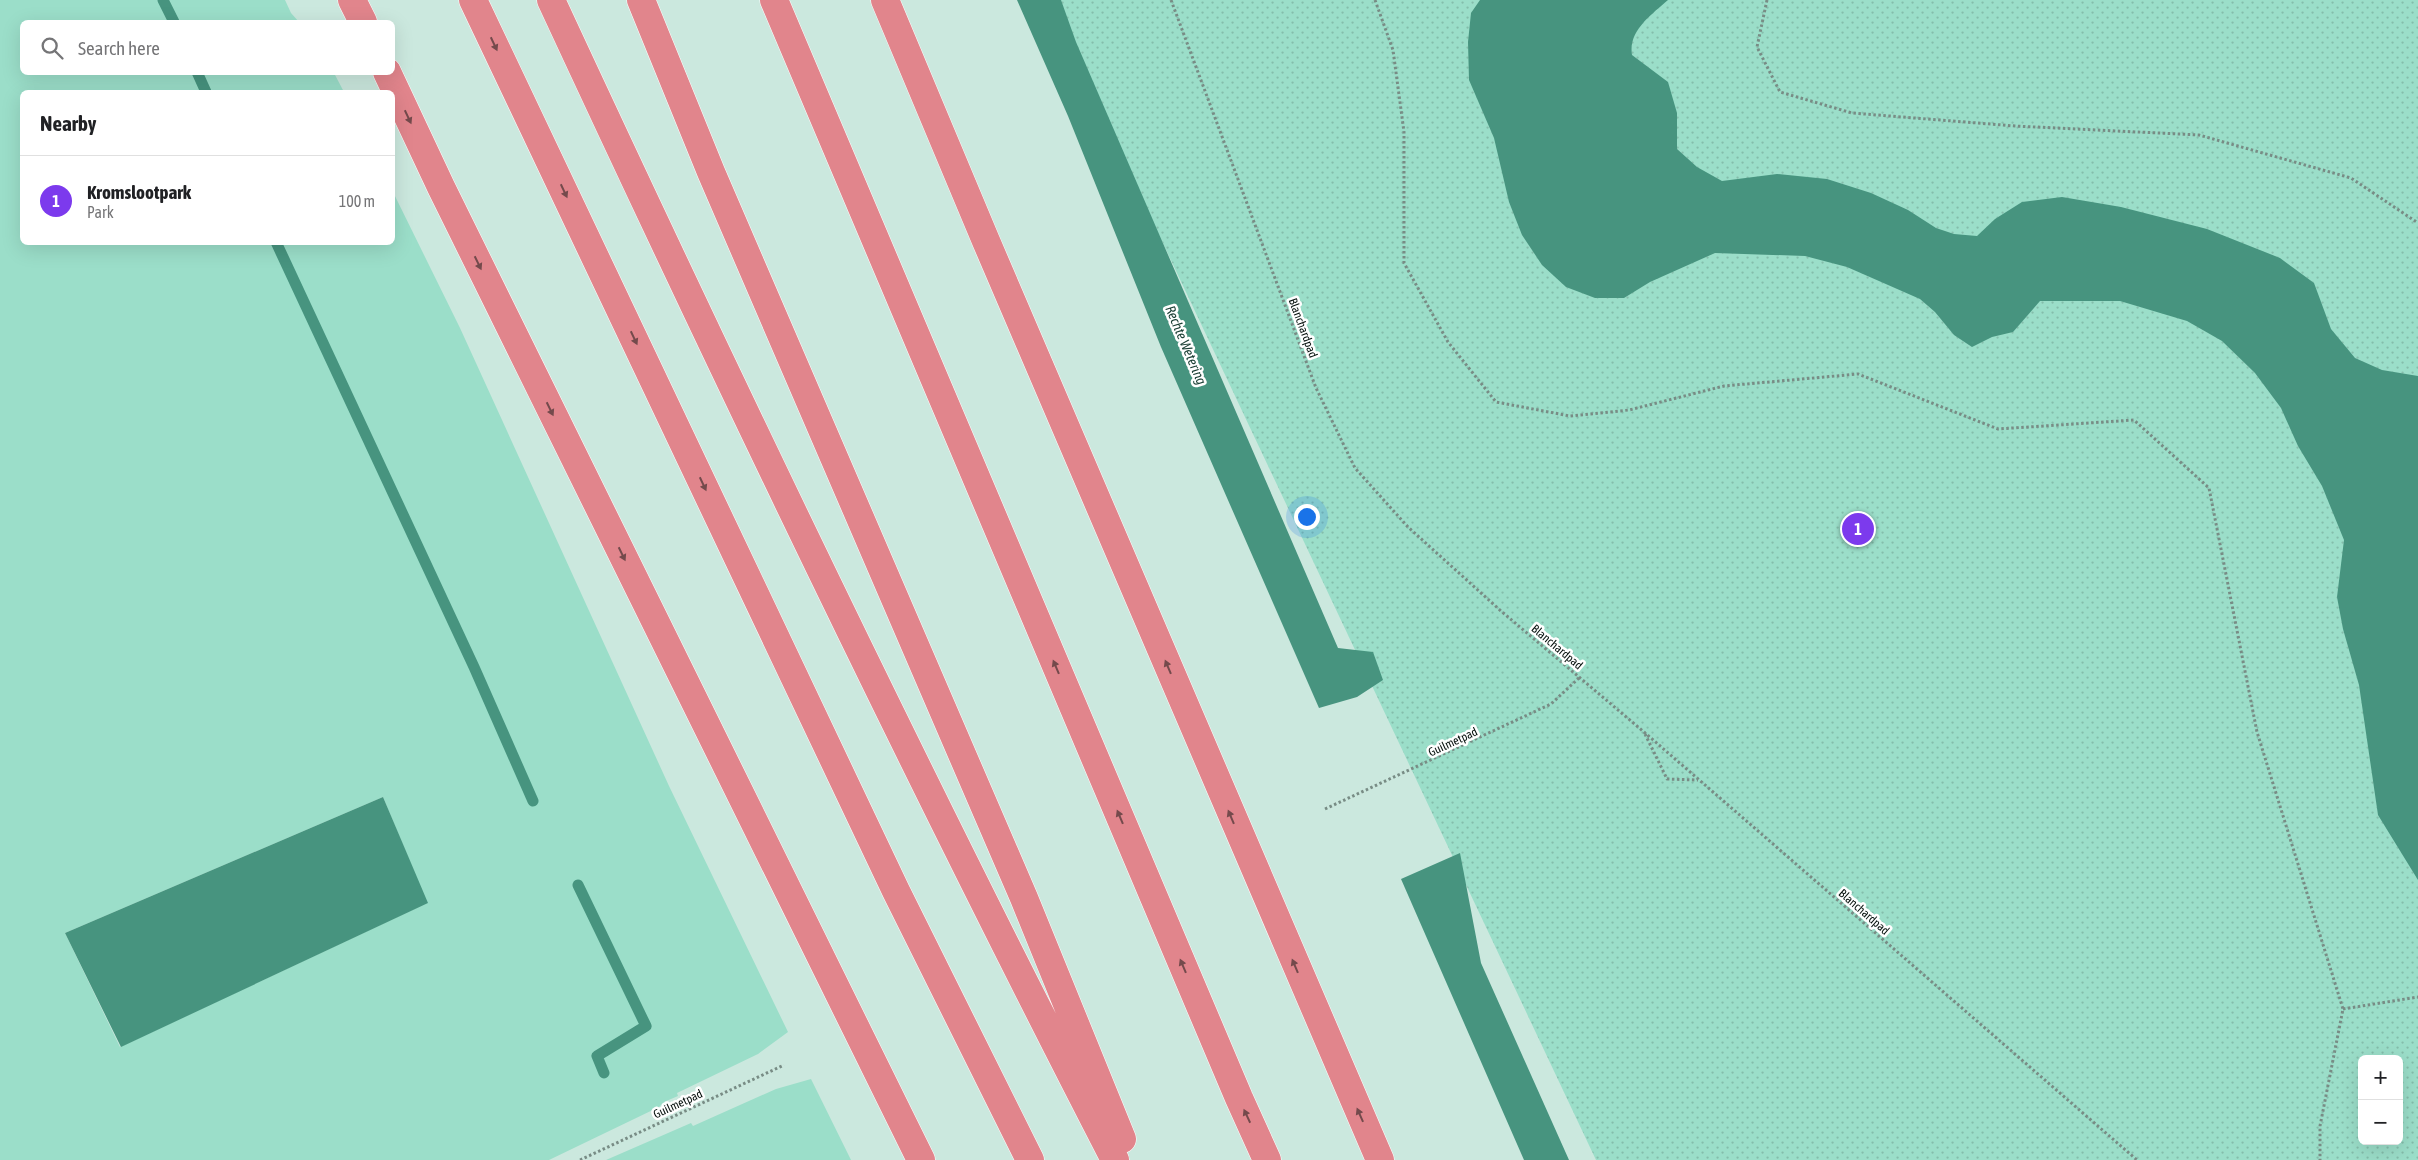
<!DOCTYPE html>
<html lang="en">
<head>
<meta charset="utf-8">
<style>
	body { margin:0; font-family:"Asap Condensed",sans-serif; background:#f2f2f2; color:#202124 }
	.controls { position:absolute; right:15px; bottom:15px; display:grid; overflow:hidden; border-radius:8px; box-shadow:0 5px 20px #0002 }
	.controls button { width:45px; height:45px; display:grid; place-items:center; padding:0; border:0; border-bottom:1px solid #e0e0e0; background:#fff; color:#202124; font:25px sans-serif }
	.you { position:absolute; left:1306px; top:516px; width:18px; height:18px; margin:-12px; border:4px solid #fff; border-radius:50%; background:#1a73e8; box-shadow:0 0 0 8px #1a73e833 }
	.badge { display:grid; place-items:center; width:32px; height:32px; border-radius:50%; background:#7c3aed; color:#fff; font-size:16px; font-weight:700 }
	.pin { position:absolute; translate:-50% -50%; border:2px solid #fff; box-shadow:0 1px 5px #0006 }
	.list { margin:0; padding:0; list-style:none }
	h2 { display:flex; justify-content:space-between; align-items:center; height:65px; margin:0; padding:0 20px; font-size:21px }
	h2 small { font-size:16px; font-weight:400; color:#757577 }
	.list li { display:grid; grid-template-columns:32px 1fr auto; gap:15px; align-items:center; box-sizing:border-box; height:90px; padding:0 20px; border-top:1px solid #e0e0e0 }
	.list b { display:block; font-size:19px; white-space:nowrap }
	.list p { margin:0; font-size:16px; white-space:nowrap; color:#757577 }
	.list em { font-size:16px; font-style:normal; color:#757577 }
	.icon { flex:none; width:28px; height:28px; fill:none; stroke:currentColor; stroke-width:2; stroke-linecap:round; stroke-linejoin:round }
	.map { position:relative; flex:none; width:2418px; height:1160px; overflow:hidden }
	.search { position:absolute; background:#fff; box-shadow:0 5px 20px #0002; left:20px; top:20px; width:375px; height:55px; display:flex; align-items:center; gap:12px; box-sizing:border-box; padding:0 18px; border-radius:8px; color:#757577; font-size:19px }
	.panel { position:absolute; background:#fff; box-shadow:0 5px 20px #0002; left:20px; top:90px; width:375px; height:155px; border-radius:8px }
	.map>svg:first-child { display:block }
	.grass { fill:#9bdec9; fill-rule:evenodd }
	.park { fill:url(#park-dots); fill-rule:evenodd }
	.water { fill:#47947f }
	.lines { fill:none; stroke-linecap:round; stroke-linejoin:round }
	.stream { stroke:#47947f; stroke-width:11 }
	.highway-casing { stroke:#fff; stroke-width:29 }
	.path { stroke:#788c85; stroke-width:3; stroke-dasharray:2.5 2.5; stroke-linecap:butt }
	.highway { stroke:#e1858c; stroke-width:28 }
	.oneway { fill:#744a4c }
	.labels { text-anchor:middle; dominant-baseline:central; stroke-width:5; stroke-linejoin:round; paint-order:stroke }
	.street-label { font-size:12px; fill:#06100d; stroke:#fff }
	.water-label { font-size:14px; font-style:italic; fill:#1c4036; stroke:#fff }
</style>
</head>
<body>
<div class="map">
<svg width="2418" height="1160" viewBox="0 0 2418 1160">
	<defs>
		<pattern id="park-dots" width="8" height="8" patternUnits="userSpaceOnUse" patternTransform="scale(1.25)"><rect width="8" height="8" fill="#9bdec9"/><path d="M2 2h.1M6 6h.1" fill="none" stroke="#84bdab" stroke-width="1.8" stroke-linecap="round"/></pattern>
	</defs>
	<rect width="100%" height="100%" fill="#cbe8de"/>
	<path class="grass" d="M0 0H285L291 13 299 22H22V72L334 73 344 92H22V242H392L393 192 460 328 669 786 788 1032 758 1054 677 1093 678 1096 664 1102 659 1107 549 1160H0ZM383 797 427 903 120 1047 65 933Z
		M811 1079 851 1160H606L691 1123 693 1126 776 1089Z"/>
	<path class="park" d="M1048 0H2418V1160H1596ZM2362 1059H2399V1141H2362Z"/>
	<path class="water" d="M1017 0H1061L1076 42 1338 648 1373 652 1383 680 1357 697 1319 708 1161 347 1068 116Z
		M1480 0H1668C1651 15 1628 31 1632 55L1668 82 1677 113V149L1697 167 1722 181 1777 174 1827 179 1871 193 1908 210 1936 228 1954 234 1977 236 1995 219 2022 202 2062 197 2121 207 2207 229 2280 258 2314 283 2331 329 2355 358 2382 370 2418 376V880L2378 815 2359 685 2343 629 2337 597 2344 540 2322 486 2298 446 2281 408 2255 373 2222 341 2187 321 2120 301H2040L2013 332 1992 337 1972 347 1954 335 1935 312 1920 299 1847 267 1805 256 1715 253 1650 282 1624 298H1595L1566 287 1542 265 1522 235 1509 202 1494 138 1469 80 1468 42 1471 13Z
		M383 797 428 903 121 1047 65 933Z
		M1460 853 1481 963 1569 1160H1524L1401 879Z"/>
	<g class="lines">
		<path class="stream" d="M163 0 174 22
			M197 72 206 92
			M276 242 474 667 533 801
			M578 885 646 1026 597 1056 604 1073"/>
		<g class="highway-casing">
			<path id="highway" d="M352 0 363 22
				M473 0 896 891 1030 1160
				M551 0C732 390 918 778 1115 1160
				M641 0 711 172 1024 898 1122 1139
				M774 0 1239 1098 1267 1160
				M885 0 986 241 1380 1160
				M387 72 441 187 921 1160"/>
		</g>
		<path class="path" d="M1171 0 1316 388 1355 468 1408 527 1501 611 1644 732 2137 1160
			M1375 0 1393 50 1404 132V263L1448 342 1496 402 1570 416 1629 410 1724 386 1858 374 1998 429 2134 420 2209 488 2257 732 2343 1009 2320 1126V1160
			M1767 0 1757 47 1780 92 1852 113 2015 126 2199 135 2351 178 2418 223
			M1645 734 1667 779 1698 780
			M1325 809 1551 704 1580 677
			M2343 1009 2418 997
			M580 1160 784 1065"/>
		<use href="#highway" class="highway"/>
	</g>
	<defs><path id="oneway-solid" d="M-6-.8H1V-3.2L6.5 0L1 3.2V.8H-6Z" transform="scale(1.25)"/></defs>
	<g class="oneway">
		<use href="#oneway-solid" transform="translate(494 44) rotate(65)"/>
		<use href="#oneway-solid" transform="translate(408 117) rotate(65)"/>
		<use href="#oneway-solid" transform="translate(564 191) rotate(65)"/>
		<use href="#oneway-solid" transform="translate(478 263) rotate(64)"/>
		<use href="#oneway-solid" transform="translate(634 338) rotate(65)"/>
		<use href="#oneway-solid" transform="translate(550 409) rotate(64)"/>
		<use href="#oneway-solid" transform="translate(703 484) rotate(65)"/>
		<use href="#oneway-solid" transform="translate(622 554) rotate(64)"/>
		<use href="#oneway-solid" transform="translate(1056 667) rotate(-113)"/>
		<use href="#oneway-solid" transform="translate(1168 667) rotate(-113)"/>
		<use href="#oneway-solid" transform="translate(1120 817) rotate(-113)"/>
		<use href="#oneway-solid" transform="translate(1231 817) rotate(-113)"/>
		<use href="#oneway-solid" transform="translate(1183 966) rotate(-113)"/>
		<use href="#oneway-solid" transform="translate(1295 966) rotate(-113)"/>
		<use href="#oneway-solid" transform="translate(1360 1115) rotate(-114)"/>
		<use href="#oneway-solid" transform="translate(1247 1116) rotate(-115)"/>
	</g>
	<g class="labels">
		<g class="street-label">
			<text transform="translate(1303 328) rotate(70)">Blanchardpad</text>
			<text transform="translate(1557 647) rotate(40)">Blanchardpad</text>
			<text transform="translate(1453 742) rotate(-25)">Guilmetpad</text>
			<text transform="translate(1864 912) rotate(41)">Blanchardpad</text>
			<text transform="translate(678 1104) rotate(-25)">Guilmetpad</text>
		</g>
		<g class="water-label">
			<text transform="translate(1186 345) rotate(67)">Rechte Wetering</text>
		</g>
	</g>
</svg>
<div class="controls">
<button>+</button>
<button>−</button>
</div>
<div class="you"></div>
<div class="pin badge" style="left:1858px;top:529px">1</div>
<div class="search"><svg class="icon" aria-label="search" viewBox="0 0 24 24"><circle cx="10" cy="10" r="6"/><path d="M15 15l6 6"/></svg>Search here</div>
<section class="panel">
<h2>Nearby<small></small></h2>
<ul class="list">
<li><span class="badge">1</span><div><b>Kromslootpark</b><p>Park</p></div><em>100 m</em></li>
</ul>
</section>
</div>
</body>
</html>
